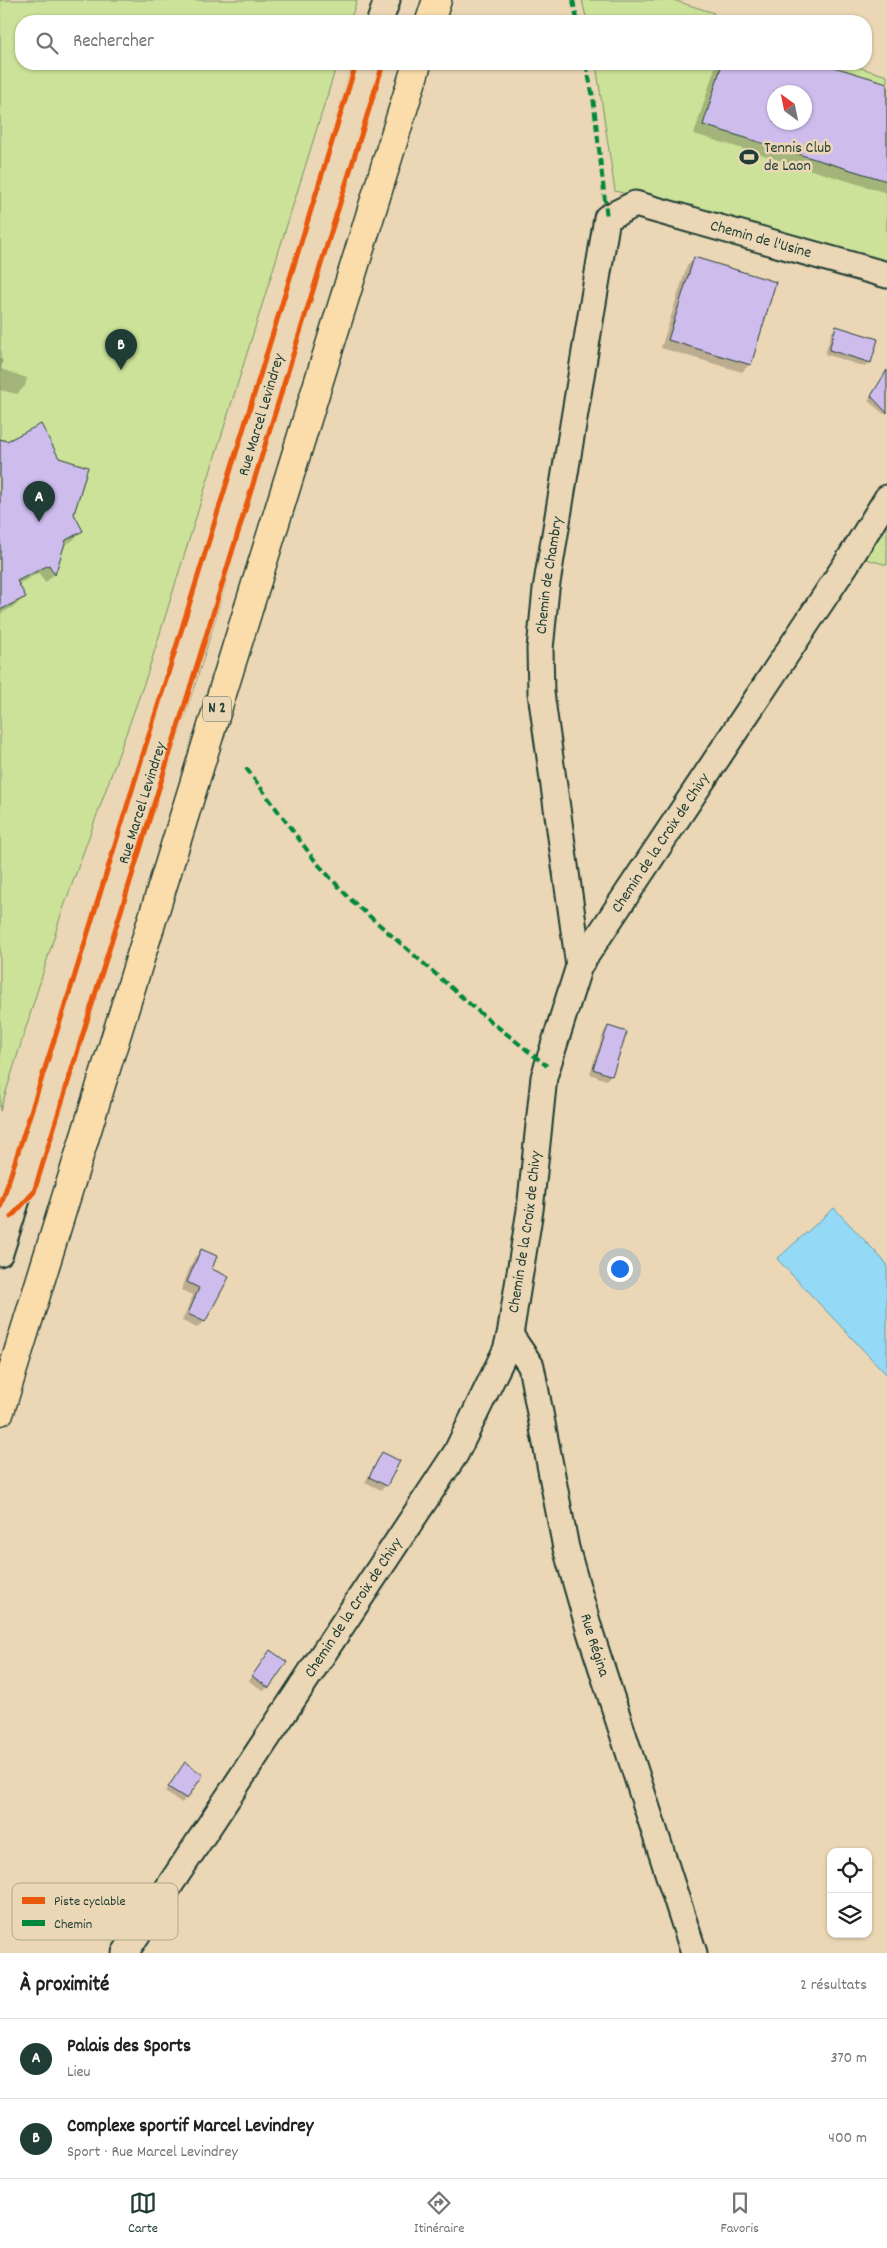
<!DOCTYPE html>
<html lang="fr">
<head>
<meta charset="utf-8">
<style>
	body { margin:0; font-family:Dekko,sans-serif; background:#f6f6f6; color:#202124 }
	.controls { position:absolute; right:15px; bottom:15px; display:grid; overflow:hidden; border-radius:10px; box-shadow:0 1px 4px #0004 }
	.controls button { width:45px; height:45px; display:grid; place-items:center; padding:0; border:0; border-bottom:1px solid #e0e0e0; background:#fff; color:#202124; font:25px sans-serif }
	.compass { position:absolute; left:767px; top:85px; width:45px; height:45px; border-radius:50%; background:#fff; box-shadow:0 1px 4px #0004; rotate:327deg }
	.you { position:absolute; left:619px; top:1268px; width:18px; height:18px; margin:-12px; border:4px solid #fff; border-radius:50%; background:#1a73e8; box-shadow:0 0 0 8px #1a73e833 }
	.badge { display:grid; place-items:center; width:32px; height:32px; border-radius:50%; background:#1f3d34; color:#fff; font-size:16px; font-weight:700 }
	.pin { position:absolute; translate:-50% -41px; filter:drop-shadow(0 1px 2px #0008) }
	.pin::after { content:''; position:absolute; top:26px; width:18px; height:15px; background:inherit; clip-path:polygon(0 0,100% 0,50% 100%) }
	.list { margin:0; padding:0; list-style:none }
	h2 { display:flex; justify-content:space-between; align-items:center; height:65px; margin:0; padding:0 20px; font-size:21px }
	h2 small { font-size:16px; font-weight:400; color:#757577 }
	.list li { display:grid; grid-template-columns:32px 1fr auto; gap:15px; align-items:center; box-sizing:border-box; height:80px; padding:0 20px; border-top:1px solid #e0e0e0 }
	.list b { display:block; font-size:19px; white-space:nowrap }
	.list p { margin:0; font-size:16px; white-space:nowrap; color:#757577 }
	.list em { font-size:16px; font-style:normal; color:#757577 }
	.icon { flex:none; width:28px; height:28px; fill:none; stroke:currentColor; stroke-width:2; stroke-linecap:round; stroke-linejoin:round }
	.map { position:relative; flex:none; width:887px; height:1953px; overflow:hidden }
	.search { position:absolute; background:#fff; box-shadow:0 1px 4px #0004; left:15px; right:15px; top:15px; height:55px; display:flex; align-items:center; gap:12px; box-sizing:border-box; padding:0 18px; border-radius:20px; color:#757577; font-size:19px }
	.sheet { height:225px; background:#fff }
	nav { display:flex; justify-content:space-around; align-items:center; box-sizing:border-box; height:70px; border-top:1px solid #e0e0e0; background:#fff; font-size:14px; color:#757577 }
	nav a { display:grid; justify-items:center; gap:2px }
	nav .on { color:#1f3d34 }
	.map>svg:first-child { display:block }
	.green { fill:#cbe298; stroke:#759066; fill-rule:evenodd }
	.water { fill:#94d9f6; stroke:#659ba8 }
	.shadow { fill:#0003; fill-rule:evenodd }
	.building { fill:#cebced; stroke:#1f3d34; fill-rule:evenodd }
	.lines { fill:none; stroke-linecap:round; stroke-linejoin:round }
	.minor-casing { stroke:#1f3d34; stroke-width:29 }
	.major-casing { stroke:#1f3d34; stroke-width:31 }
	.minor { stroke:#ebd7b5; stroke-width:25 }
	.major { stroke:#faddab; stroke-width:28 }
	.quiet { stroke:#00873e; stroke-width:4; stroke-dasharray:8 4; stroke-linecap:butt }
	.cycleway-casing { stroke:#ebd7b5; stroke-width:8 }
	.cycleway { stroke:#e8590c; stroke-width:5 }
	.labels { text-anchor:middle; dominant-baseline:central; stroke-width:5; stroke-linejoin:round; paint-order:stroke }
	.shield { fill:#ebd7b5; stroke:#5c6b5b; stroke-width:1 }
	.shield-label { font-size:15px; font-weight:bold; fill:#1f3d34 }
	.poi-label { font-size:16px; fill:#1f3d34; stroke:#ebd7b5; text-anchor:start }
	.street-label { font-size:16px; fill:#1f3d34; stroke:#ebd7b5 }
	.key { fill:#ebd7b5; stroke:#aea98e; stroke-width:1 }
	.key-label { font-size:14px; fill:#1f3d34 }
</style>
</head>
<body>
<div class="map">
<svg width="887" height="1953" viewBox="0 0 887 1953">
	<rect width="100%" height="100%" fill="#ebd7b5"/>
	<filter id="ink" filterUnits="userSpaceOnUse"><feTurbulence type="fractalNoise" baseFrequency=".02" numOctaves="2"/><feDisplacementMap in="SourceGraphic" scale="10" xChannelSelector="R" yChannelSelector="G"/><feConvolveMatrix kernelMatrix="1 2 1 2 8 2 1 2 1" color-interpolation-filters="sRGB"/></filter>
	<g filter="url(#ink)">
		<path class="green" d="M0 0H357L350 21H21V64H337L147 675 61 915 0 1111Z
			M582 0H673L714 13 711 21H587Z
			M596 64H848L887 76V261L615 191ZM774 92H804V122H774Z
			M887 507V565L856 556Z"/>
		<path class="water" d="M834 1208 887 1264V1375L777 1259Z"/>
		<path class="shadow" d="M716 64H818L887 85V193L694 134ZM774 92H804V122H774Z
			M695 258 750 364 742 372 661 348 687 266Z
			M836 328 870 362 865 367 825 354 832 332Z
			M0 359 3 360 1 369 27 378 25 386 17 394 0 390Z
			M887 381V413L884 414 868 401 874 390Z
			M0 441 72 514 81 531 72 541 63 545 54 574 45 583 39 573 18 584 24 597 15 606 0 614Z
			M608 1027 611 1075 606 1080 590 1074 604 1032Z
			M201 1251 210 1269 204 1321 197 1328 182 1321 193 1295 181 1290 194 1258Z
			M382 1453 386 1485 381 1490 365 1482Z
			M270 1652 268 1687 264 1691 249 1681Z
			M185 1764 202 1775 182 1803 165 1792Z"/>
		<path class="building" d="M722 64H824L887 83V181L703 125ZM774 92H804V122H774Z
			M694 257 776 282 751 365 668 340Z
			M836 326 878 339 871 363 829 350Z
			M887 370V413L871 396Z
			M41 424 59 458 88 467 74 514 83 531 66 540 55 575 49 565 17 581 26 597 0 610V439L7 441Z
			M608 1026 627 1032 612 1076 593 1069Z
			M201 1249 217 1256 212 1269 229 1277 205 1322 188 1314 199 1288 187 1282Z
			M382 1452 400 1461 387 1486 369 1477Z
			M270 1650 287 1662 269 1688 252 1676Z
			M185 1762 203 1775 187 1799 168 1787Z"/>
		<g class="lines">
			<g class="minor-casing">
				<g id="minor">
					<path d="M380 21 387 0"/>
					<path id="s1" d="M579 966 541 693 540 649 546 589 607 218 635 204 887 275"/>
					<path id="s2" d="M0 1253 192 647 367 64"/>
					<path id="s3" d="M510 1335 531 1366 566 1548 590 1632 694 1953"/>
					<path id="s4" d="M125 1953 456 1453 506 1350 510 1335 530 1210 544 1077 579 966 847 563 887 498"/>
				</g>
			</g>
			<g class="major-casing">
				<path id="major" d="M430 21 437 0
					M0 1411 417 64"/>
			</g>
			<use href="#minor" class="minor"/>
			<use href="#major" class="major"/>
			<path class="quiet" d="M573 0 577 21
				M586 64 593 97 607 218
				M246 768 316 862 350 899 479 1012 547 1066"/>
			<g class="cycleway-casing">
				<path id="cycleway" d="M0 1208 74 978 356 64
					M11 1217 34 1192 383 64"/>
			</g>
			<use href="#cycleway" class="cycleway"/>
		</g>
	</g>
	<defs>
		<g id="stadium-bare" transform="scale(1.5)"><path d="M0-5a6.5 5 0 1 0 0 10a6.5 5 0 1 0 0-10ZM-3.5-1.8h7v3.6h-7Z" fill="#1f3d34" stroke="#ebd7b5" stroke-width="2.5" paint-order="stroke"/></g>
	</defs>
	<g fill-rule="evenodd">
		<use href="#stadium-bare" x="749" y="157"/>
	</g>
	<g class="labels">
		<rect class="shield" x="203" y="696.5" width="28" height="25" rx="4"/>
		<g class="shield-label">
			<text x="217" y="709">N 2</text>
		</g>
		<g class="poi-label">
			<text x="764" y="148">Tennis Club<tspan x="764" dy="18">de Laon</tspan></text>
		</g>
		<g class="street-label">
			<text stroke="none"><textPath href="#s1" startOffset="918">Chemin de l'Usine</textPath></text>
			<text stroke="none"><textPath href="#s2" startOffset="878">Rue Marcel Levindrey</textPath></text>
			<text stroke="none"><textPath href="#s1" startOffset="394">Chemin de Chambry</textPath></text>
			<text stroke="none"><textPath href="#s2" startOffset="472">Rue Marcel Levindrey</textPath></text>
			<text stroke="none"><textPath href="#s4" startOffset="1254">Chemin de la Croix de Chivy</textPath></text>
			<text stroke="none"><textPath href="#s4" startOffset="834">Chemin de la Croix de Chivy</textPath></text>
			<text stroke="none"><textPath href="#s4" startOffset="414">Chemin de la Croix de Chivy</textPath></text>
			<text stroke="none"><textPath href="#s3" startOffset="324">Rue Régina</textPath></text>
		</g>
	</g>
	<rect x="12" y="1883" width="166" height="57" rx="8" class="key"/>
	<rect x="22" y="1897" width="23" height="7" fill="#e8590c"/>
	<rect x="22" y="1920" width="23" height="6" fill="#00873e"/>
	<g class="key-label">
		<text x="54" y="1905">Piste cyclable</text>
		<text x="54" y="1928">Chemin</text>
	</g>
</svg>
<div class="controls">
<button><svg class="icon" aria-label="locate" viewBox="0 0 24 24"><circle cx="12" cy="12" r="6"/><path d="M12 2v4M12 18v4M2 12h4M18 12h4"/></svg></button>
<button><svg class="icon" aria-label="layers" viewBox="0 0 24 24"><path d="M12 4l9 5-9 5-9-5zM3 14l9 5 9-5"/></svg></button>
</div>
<svg class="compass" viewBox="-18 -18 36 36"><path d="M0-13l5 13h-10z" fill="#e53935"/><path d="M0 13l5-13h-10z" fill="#757577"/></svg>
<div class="you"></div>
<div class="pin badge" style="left:39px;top:522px">A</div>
<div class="pin badge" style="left:121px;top:370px">B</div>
<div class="search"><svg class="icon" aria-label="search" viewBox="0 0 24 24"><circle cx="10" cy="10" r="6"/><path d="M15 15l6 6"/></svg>Rechercher</div>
</div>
<section class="sheet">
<h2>À proximité<small>2 résultats</small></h2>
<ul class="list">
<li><span class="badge">A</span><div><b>Palais des Sports</b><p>Lieu</p></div><em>370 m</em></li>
<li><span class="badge">B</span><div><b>Complexe sportif Marcel Levindrey</b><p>Sport · Rue Marcel Levindrey</p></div><em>400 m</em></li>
</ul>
</section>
<nav>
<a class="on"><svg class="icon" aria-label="map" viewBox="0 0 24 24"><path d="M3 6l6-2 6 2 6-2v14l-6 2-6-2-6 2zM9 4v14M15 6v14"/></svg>Carte</a>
<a><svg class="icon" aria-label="directions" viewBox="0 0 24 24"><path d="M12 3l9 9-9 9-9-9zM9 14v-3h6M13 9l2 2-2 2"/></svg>Itinéraire</a>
<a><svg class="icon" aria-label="saved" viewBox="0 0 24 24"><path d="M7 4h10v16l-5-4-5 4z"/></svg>Favoris</a>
</nav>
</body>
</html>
